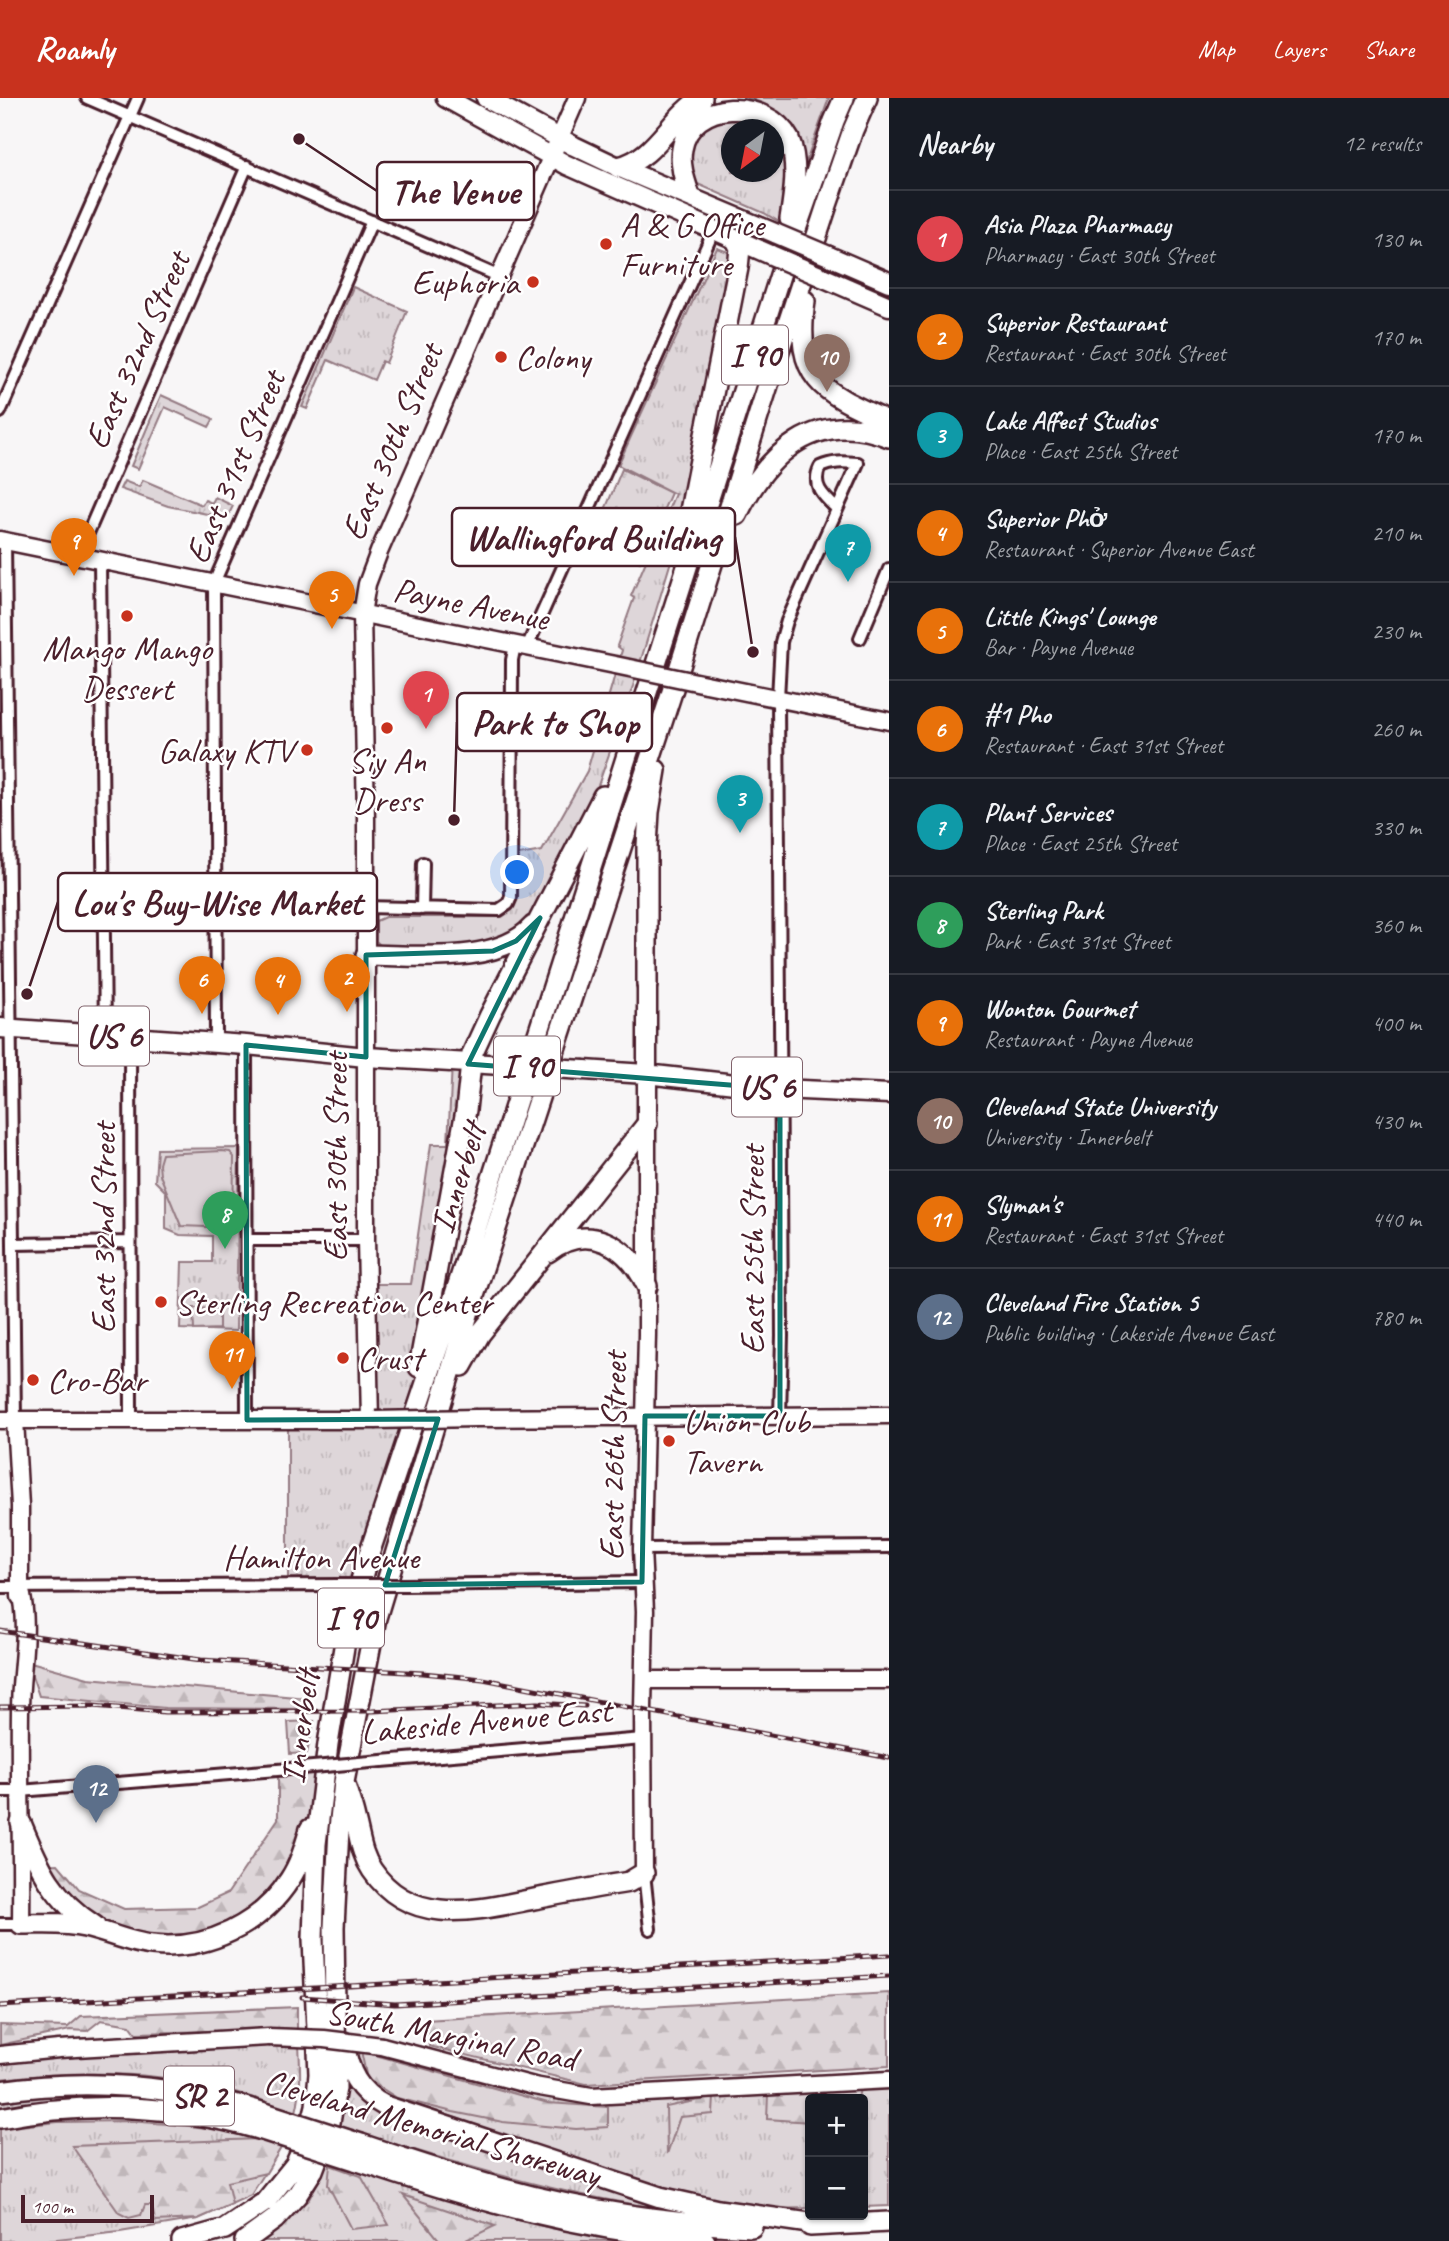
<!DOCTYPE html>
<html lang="en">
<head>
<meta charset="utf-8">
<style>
	body { margin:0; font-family:Caveat,sans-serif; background:#242831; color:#f1f3f6 }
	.controls { position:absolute; right:21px; bottom:21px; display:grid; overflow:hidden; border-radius:7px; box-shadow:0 2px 5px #0004 }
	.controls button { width:63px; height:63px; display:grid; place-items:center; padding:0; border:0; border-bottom:2px solid #363941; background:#171b24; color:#f1f3f6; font:35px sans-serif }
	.compass { position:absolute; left:721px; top:21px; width:63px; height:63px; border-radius:50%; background:#171b24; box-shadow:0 2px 5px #0004; rotate:212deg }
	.scale { position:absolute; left:21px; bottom:18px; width:133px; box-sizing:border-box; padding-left:7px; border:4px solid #4a1f2b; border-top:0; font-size:19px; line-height:24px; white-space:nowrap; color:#4a1f2b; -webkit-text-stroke:5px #fff; paint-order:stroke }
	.you { position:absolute; left:518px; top:775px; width:24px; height:24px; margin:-18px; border:5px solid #fff; border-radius:50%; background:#1a73e8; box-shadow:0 0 0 10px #1a73e833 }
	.badge { display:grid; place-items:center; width:46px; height:46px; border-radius:50%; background:#c8321e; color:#fff; font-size:23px; font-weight:700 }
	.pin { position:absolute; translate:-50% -58px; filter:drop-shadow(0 2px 4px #0008) }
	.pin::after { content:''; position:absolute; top:37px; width:24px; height:21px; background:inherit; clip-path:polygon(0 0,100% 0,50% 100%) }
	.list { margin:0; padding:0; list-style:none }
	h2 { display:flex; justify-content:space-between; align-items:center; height:91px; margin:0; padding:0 28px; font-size:30px }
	h2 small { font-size:23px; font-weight:400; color:#9ea1a6 }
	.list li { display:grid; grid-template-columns:46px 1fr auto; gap:21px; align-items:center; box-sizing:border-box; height:98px; padding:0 28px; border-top:2px solid #363941 }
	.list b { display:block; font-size:26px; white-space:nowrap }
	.list p { margin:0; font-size:23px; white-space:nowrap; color:#9ea1a6 }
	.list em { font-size:23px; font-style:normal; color:#9ea1a6 }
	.map { position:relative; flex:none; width:889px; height:2143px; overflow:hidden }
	header { display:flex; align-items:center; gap:42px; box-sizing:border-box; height:98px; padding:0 35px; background:#c8321e; color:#fff }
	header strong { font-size:33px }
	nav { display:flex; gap:38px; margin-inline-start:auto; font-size:24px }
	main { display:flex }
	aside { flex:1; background:#171b24 }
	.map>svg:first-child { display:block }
	.grass { fill:url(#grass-tufts); stroke:#947a82; stroke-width:2; fill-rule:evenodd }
	.forest { fill:url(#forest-firs); stroke:#947a82; stroke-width:2 }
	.pitch { fill:#ded6d9; stroke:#947a82; stroke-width:2 }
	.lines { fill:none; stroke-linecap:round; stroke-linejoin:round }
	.street-casing { stroke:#4a1f2b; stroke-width:16 }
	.secondary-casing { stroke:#4a1f2b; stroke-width:21 }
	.primary-casing { stroke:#4a1f2b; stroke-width:23 }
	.highway-casing { stroke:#4a1f2b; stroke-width:24 }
	.street { stroke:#fff; stroke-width:10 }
	.secondary { stroke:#fff; stroke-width:16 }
	.primary { stroke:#fff; stroke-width:18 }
	.highway { stroke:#fff; stroke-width:19 }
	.rail-casing { stroke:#4a1f2b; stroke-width:5 }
	.rail { stroke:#fff; stroke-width:2.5; stroke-dasharray:8; stroke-linecap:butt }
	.street-bridge-casing { stroke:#4a1f2b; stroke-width:16; stroke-linecap:butt }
	.secondary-bridge-casing { stroke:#4a1f2b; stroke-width:21; stroke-linecap:butt }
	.primary-bridge-casing { stroke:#4a1f2b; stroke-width:23; stroke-linecap:butt }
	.highway-bridge-casing { stroke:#4a1f2b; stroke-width:24; stroke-linecap:butt }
	.street-bridge { stroke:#fff; stroke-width:10 }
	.secondary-bridge { stroke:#fff; stroke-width:16 }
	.primary-bridge { stroke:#fff; stroke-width:18 }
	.highway-bridge { stroke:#fff; stroke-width:19 }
	.marked { fill:none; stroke:#0f766e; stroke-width:5; stroke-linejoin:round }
	.poi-dot { fill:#c8321e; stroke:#fff; stroke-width:2.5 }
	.labels { text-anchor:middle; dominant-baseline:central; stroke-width:5; stroke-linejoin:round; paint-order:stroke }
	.shield { fill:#fff; stroke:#80626b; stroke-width:2 }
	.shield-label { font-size:33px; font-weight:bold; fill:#4a1f2b }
	.poi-label { font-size:35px; fill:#4a1f2b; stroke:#fff; text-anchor:start }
	.street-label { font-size:35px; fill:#4a1f2b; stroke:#fff }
	.leader { fill:none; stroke:#4a1f2b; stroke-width:2.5 }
	.callout-dot { fill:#4a1f2b; stroke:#fff; stroke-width:2.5 }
	.callout { fill:#fff; stroke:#4a1f2b; stroke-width:2.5 }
	.callout-label { font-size:37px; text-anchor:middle; font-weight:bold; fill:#4a1f2b }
</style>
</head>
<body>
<header>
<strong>Roamly</strong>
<nav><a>Map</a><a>Layers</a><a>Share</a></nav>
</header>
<main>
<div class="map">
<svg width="889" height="2143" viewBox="0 0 889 2143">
	<defs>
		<pattern id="grass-tufts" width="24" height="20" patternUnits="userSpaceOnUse" patternTransform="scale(1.75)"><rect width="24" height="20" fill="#ded6d9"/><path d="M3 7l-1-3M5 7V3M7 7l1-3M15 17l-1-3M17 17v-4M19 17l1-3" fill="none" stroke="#c0b7ba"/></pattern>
		<pattern id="forest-firs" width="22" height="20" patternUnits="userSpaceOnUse" patternTransform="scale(1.75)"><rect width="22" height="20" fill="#ded6d9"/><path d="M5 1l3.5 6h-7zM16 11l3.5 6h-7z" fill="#c0b7ba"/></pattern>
	</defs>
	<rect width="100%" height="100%" fill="#f8f6f7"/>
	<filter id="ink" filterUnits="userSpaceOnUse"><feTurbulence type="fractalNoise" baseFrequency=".0143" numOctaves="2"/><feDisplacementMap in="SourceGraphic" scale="14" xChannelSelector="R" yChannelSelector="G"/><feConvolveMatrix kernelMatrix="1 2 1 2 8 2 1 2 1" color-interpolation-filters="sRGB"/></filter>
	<g filter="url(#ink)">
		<path class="grass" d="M747 0H829L800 81C791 44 791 10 747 0Z
			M740 10C783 16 787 50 786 86 785 99 785 113 781 125L764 115 693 84 691 81C691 74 688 66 688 59 688 29 713 13 740 10ZM732 32H774V74H732Z
			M717 150 728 154 733 158 671 463 633 588 595 696 533 816 522 829 479 848 384 851 376 843V823L385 819H502L512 812 516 804 519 757 542 753 587 673 622 552 617 548 634 500 631 498 675 396 618 367Z
			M353 189 407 213 386 265 382 263 374 282 328 262 307 311 302 309Z
			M161 297 212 320 213 322 209 329 165 309 138 371 131 368Z
			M622 371 671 395 640 464 592 443Z
			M143 382 202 407 205 402 212 405 215 399 233 408 227 420 168 408 120 391 124 383 139 389Z
			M452 965 470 966 418 1275 403 1349 360 1487 288 1488V1322H370L367 1186H411L431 1046H448Z
			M239 1050 236 1233 180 1231 182 1164H212V1138L180 1137 166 1131V1094L155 1083 157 1051Z
			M299 1946C300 1968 302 1992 296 2014 272 2007 248 1997 224 1991 151 1972 75 1973 0 1981V1962L208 1947Z
			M354 1951H370L556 1998 880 1986 889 1990V2108L863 2109V2001H810V2110L764 2111 669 2093 377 1993 365 1982Z
			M347 1982 352 1991 658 2105V2110C549 2095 445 2062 340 2029Z
			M102 1997 146 2000V2005L0 2012V2003L50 1998Z
			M126 2023C172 2026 240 2030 282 2048L251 2097 198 2121 120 2134 39 2143H0V2030L58 2024Z
			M329 2062 500 2118 551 2130 625 2143H261L309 2101Z"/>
		<path class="forest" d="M27 1563 88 1580 306 1600 304 1611 165 1610 39 1598Z
			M314 1623 307 1655 290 1656 288 1624Z
			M322 1668 321 1697 291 1780 219 1839 114 1838 39 1767 58 1766 79 1791 124 1811 198 1809 228 1795 278 1721V1672Z
			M889 1895V1968L586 1986 429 1948 425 1922Z
			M297 1909V1931L136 1935 130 1927 101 1922 87 1933 70 1932 0 1947V1927L68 1929 81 1918Z
			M361 1953 548 2005 608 2009V2029L576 2031 503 2024 453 2014 397 2000 367 1981Z
			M860 1990 858 2001H810V2024L767 2021 768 1995Z
			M714 1999 713 2016 680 2019 667 2056 666 2009Z
			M259 2041 282 2048 266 2075 227 2084 232 2106 198 2121 155 2123 152 2107H145L141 2117 129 2120 119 2115 72 2048Z
			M330 2067 361 2078 389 2127 351 2131 328 2087Z
			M403 2097 495 2128 464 2143H440Z"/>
		<path class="pitch" d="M222 1053 230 1054 234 1059 233 1130 181 1128 160 1077 159 1066 162 1056Z
			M193 1210 219 1211V1231L194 1232Z"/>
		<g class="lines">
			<g class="street-casing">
				<path id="street" d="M87 0 498 178
					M0 314 138 0
					M5 443 15 1322
					M78 458 247 68
					M100 462 105 937
					M860 540 889 471
					M527 549 714 132
					M365 809 499 812 508 806 511 799 512 562 515 547
					M422 811 423 765
					M130 939 131 1322
					M216 945 214 485 372 123
					M246 947 247 1322
					M247 1142H366
					M14 1146 130 1144
					M780 1318 782 1238 778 600 781 544 787 523 858 365C844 364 832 363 820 369 811 387 823 398 836 410
					M642 1451 889 1449
					M404 1487 642 1484
					M0 1489 340 1487
					M382 1663 643 1641
					M0 1693H20L290 1671
					M644 1775 650 1831
					M0 1826H21"/>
			</g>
			<g class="secondary-casing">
				<path id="secondary" d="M0 442 615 567
					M706 586 889 623
					M476 1320 889 1317
					M0 1322H375
					M15 1322 20 1408V1499
					M370 1322 366 1142V721L362 516 367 486 379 454 577 0
					M20 1489C31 1530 20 1570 20 1612 19 1683 22 1755 21 1826
					M644 1582H889
					M644 1775 643 1611 645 1513 642 1451 647 1236V1026
					M382 1948 534 1988 591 1998 889 1982
					M0 1957 59 1951 269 1939"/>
			</g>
			<g class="primary-casing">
				<path id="primary" d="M446 0 567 67 771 157
					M486 0 574 48 618 69 777 136
					M829 158 889 184
					M822 179 889 208
					M0 930 246 947 366 959 520 968
					M584 972 646 976 780 991 889 996
					M647 1026V887"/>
			</g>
			<g class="highway-casing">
				<path id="highway" d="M618 69C656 61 670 19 702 0
					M690 98C685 83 679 67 682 51 691 0 767 0 789 41 799 65 794 96 790 121
					M805 203C794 283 823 294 889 324
					M737 417C768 354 816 310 889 339
					M682 453 738 170 740 150 736 142
					M366 857C416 857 497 868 533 828
					M647 887V748L649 714 656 672
					M548 1154C588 1123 628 1147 647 1188
					M462 1268 480 1236 647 1026
					M419 1269 466 1012 472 956 490 917 603 698
					M346 1690C349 1701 353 1711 355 1721 360 1739 361 1756 372 1772 411 1830 477 1812 534 1801 566 1795 597 1789 629 1784L644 1775
					M21 1725C39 1769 53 1802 95 1828
					M21 1826C42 1826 64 1824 85 1829 108 1834 129 1845 152 1847 206 1853 261 1827 290 1781 300 1766 305 1748 310 1731
					M344 1944C348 1973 358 1994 385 2008L660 2099 718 2112 823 2127
					M0 1993C90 1980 182 1988 268 2016
					M0 2020C87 2003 177 2007 262 2032
					M361 2046C408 2062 456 2078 504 2091 585 2113 668 2125 752 2129
					M355 2062C474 2102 580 2132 705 2143
					M810 2128 889 2124
					M182 2143 225 2131 265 2104 295 2067 308 2039 316 2008 319 1976 313 1841 316 1746 328 1646 346 1537 365 1468 442 1237 781 174 834 23 844 0
					M245 2143 275 2121 297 2097 313 2072 329 2030 336 1990 334 1829 339 1731 344 1684 376 1520 469 1213 671 597 774 268 827 107 853 32 867 0"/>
			</g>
			<use href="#street" class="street"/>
			<use href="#secondary" class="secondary"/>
			<use href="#primary" class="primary"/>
			<use href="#highway" class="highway"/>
			<g class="rail-casing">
				<path id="rail" d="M0 1533 201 1562 423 1575 483 1581 889 1660
					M0 1609 93 1608 165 1614 372 1613 538 1605 585 1608
					M302 1899 395 1906 889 1878
					M0 1908 889 1857"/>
			</g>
			<use href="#rail" class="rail"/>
			<g class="street-bridge-casing">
				<path id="street-bridge" d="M340 1487H404
					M290 1671 382 1663"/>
			</g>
			<g class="secondary-bridge-casing">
				<path id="secondary-bridge" d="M615 567 706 586
					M375 1322 476 1320
					M269 1939 324 1941 382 1948"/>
			</g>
			<g class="primary-bridge-casing">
				<path id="primary-bridge" d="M777 136 829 158
					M771 157 822 179
					M520 968 584 972"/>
			</g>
			<g class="highway-bridge-casing">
				<path id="highway-bridge" d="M268 2016 361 2046
					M262 2032 355 2062"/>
			</g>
			<use href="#street-bridge" class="street-bridge"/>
			<use href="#secondary-bridge" class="secondary-bridge"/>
			<use href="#primary-bridge" class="primary-bridge"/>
			<use href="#highway-bridge" class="highway-bridge"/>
		</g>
	</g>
	<path class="marked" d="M540 820 468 966 780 991V1318H645L642 1484 385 1487 438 1321 247 1322 246 947 366 959V857L493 853 516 843Z"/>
	<g class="poi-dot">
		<circle cx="606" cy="146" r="7"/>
		<circle cx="533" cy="184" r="7"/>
		<circle cx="501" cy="259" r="7"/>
		<circle cx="127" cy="518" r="7"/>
		<circle cx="387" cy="630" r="7"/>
		<circle cx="307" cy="652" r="7"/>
		<circle cx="161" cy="1204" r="7"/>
		<circle cx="343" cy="1260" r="7"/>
		<circle cx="33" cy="1282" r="7"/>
		<circle cx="669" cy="1343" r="7"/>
	</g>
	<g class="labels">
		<g class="shield">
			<rect x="722" y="227.5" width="66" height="59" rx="5"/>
			<rect x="79" y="908.5" width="70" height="59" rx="5"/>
			<rect x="494" y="938.5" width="66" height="59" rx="5"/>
			<rect x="732" y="959.5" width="70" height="59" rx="5"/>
			<rect x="318" y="1490.5" width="66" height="59" rx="5"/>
			<rect x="164" y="1968.5" width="70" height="59" rx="5"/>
		</g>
		<g class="shield-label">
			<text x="755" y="257">I 90</text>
			<text x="114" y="938">US 6</text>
			<text x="527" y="968">I 90</text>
			<text x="767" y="989">US 6</text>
			<text x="351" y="1520">I 90</text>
			<text x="199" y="1998">SR 2</text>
		</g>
		<g class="poi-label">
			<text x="620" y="126">A &amp; G Office<tspan x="620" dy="40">Furniture</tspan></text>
			<text x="519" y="184" text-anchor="end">Euphoria</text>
			<text x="515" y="259">Colony</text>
			<text x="127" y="550" text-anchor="middle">Mango Mango<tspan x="127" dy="40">Dessert</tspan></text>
			<text x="293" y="652" text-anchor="end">Galaxy KTV</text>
			<text x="387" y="662" text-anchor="middle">Siy An<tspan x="387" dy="40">Dress</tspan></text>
			<text x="175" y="1204">Sterling Recreation Center</text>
			<text x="357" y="1260">Crust</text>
			<text x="47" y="1282">Cro-Bar</text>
			<text x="683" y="1323">Union Club<tspan x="683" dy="40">Tavern</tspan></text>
		</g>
		<g class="street-label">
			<text transform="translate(137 252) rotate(-66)">East 32nd Street</text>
			<text transform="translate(392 344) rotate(-67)">East 30th Street</text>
			<text transform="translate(235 369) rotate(-67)">East 31st Street</text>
			<text transform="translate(471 506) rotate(11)">Payne Avenue</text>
			<text transform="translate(335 1059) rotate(-90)">East 30th Street</text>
			<text transform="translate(458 1080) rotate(-72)">Innerbelt</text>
			<text transform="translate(103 1130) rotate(-90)">East 32nd Street</text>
			<text transform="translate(752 1152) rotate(-90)">East 25th Street</text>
			<text transform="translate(613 1358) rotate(-89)">East 26th Street</text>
			<text x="321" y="1459">Hamilton Avenue</text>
			<text transform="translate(486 1623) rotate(-5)">Lakeside Avenue East</text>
			<text transform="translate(300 1629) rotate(-82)">Innerbelt</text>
			<text transform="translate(451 1937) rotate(11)">South Marginal Road</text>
			<text transform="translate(432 2030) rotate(16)">Cleveland Memorial Shoreway</text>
		</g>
	</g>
	<path class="leader" d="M299 41L377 93M753 554L735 439M454 722L457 624M27 896L58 804"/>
	<g class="callout-dot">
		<circle cx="299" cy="41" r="7"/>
		<circle cx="753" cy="554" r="7"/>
		<circle cx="454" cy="722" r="7"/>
		<circle cx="27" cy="896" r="7"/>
	</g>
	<g class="callout">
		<rect x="377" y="64" width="157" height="58" rx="7"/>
		<rect x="452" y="410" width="283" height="58" rx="7"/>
		<rect x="457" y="595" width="195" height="58" rx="7"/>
		<rect x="58" y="775" width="319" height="58" rx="7"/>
	</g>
	<g class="callout-label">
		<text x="455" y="106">The Venue</text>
		<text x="593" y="452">Wallingford Building</text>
		<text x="555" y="637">Park to Shop</text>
		<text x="217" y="817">Lou's Buy-Wise Market</text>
	</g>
</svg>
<div class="controls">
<button>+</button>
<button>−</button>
</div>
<svg class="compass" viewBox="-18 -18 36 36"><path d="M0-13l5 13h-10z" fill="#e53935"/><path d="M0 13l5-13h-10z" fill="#9ea1a6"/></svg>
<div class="scale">100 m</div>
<div class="you"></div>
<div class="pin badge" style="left:426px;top:631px;background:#e0444e">1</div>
<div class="pin badge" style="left:347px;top:914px;background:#e8710a">2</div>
<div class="pin badge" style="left:740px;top:735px;background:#0f9aa8">3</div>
<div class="pin badge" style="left:278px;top:917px;background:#e8710a">4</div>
<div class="pin badge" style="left:332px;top:531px;background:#e8710a">5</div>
<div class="pin badge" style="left:202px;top:916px;background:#e8710a">6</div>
<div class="pin badge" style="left:848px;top:484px;background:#0f9aa8">7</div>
<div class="pin badge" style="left:225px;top:1151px;background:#2e9e5b">8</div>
<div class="pin badge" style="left:74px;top:478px;background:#e8710a">9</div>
<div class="pin badge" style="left:827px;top:294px;background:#8d6e63">10</div>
<div class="pin badge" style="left:232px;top:1291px;background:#e8710a">11</div>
<div class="pin badge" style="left:96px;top:1725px;background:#5c6f8a">12</div>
</div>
<aside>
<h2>Nearby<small>12 results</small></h2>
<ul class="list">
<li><span class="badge" style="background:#e0444e">1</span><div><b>Asia Plaza Pharmacy</b><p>Pharmacy · East 30th Street</p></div><em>130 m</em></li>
<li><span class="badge" style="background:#e8710a">2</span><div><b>Superior Restaurant</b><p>Restaurant · East 30th Street</p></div><em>170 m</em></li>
<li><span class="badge" style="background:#0f9aa8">3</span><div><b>Lake Affect Studios</b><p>Place · East 25th Street</p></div><em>170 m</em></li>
<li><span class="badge" style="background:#e8710a">4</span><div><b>Superior Phở</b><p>Restaurant · Superior Avenue East</p></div><em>210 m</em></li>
<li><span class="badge" style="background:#e8710a">5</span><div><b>Little Kings' Lounge</b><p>Bar · Payne Avenue</p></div><em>230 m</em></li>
<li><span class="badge" style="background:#e8710a">6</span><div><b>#1 Pho</b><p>Restaurant · East 31st Street</p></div><em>260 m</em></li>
<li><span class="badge" style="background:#0f9aa8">7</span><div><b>Plant Services</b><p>Place · East 25th Street</p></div><em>330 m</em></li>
<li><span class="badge" style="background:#2e9e5b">8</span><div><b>Sterling Park</b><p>Park · East 31st Street</p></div><em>360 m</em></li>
<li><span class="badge" style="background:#e8710a">9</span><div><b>Wonton Gourmet</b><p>Restaurant · Payne Avenue</p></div><em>400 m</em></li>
<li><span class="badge" style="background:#8d6e63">10</span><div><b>Cleveland State University</b><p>University · Innerbelt</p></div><em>430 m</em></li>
<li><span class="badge" style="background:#e8710a">11</span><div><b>Slyman's</b><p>Restaurant · East 31st Street</p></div><em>440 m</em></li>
<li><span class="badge" style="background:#5c6f8a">12</span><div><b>Cleveland Fire Station 5</b><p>Public building · Lakeside Avenue East</p></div><em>780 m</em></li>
</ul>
</aside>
</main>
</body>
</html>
